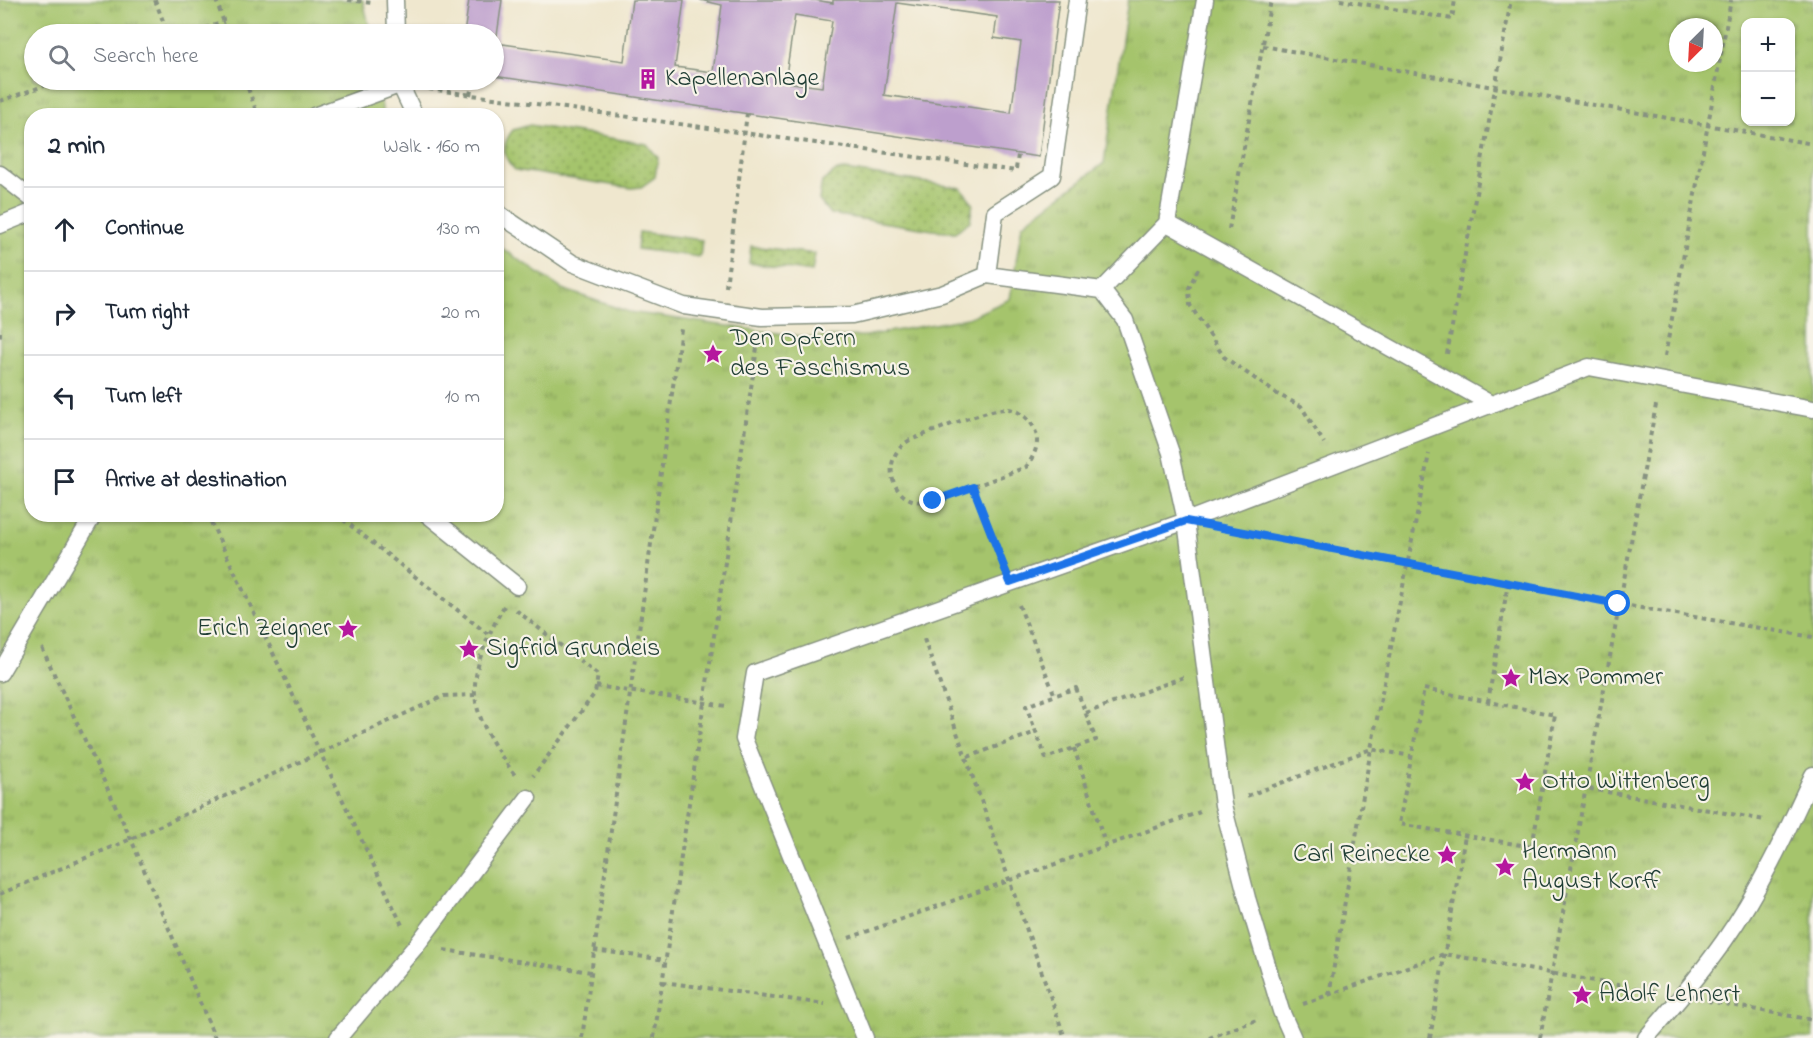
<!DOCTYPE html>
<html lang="en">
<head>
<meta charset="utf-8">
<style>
	body { margin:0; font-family:"Indie Flower",sans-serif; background:#f6f6f7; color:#1f2937 }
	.controls { position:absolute; right:18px; top:18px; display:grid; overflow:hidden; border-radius:12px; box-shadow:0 2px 4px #0004 }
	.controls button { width:54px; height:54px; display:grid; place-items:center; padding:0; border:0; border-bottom:2px solid #e0e1e3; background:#fff; color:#1f2937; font:30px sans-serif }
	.compass { position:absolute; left:1669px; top:18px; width:54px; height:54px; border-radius:50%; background:#fff; box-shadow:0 2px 4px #0004; rotate:204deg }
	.stop { position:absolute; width:18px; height:18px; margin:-14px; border:4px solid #1a73e8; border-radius:50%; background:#fff }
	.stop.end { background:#1a73e8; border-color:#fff; box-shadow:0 2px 6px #0008 }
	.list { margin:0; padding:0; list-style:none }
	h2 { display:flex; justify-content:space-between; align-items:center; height:78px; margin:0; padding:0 24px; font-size:26px }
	h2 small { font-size:20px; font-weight:400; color:#747a83 }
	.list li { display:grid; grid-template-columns:39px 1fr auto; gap:18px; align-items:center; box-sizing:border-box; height:84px; padding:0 24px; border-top:2px solid #e0e1e3 }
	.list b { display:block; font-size:22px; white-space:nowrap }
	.list em { font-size:20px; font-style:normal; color:#747a83 }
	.icon { flex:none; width:33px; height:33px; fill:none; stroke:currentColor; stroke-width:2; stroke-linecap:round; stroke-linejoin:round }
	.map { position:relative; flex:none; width:1813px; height:1038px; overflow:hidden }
	.search { position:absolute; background:#fff; box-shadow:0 2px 4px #0004; left:24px; top:24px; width:480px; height:66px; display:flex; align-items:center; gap:15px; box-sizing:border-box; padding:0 21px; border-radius:33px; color:#747a83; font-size:22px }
	.panel { position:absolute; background:#fff; box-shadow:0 2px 4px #0004; left:24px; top:108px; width:480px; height:414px; border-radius:24px }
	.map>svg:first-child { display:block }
	.grass { fill:url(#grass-dots); stroke:#628050; stroke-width:1.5 }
	.park { fill:url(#park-tufts); stroke:#628050; stroke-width:1.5; fill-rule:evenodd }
	.building { fill:#bd9fcd; fill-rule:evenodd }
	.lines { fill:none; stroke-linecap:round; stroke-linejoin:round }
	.lane-casing { stroke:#879281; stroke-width:19 }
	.path { stroke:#879281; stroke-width:4; stroke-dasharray:4.5 4.5; stroke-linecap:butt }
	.lane { stroke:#fff; stroke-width:16 }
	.route { stroke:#1a73e8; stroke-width:8 }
	.labels { text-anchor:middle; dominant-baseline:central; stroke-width:4.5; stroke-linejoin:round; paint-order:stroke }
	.poi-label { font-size:26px; fill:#1f3d34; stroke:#f7f3e8; text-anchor:start }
</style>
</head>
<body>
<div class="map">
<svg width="1813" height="1038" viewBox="0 0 1813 1038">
	<defs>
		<pattern id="grass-dots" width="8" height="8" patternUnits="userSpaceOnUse" patternTransform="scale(1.5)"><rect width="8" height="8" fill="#a5c46c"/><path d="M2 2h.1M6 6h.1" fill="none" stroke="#86a05a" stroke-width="1.8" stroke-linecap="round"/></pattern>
		<pattern id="park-tufts" width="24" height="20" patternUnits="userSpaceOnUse" patternTransform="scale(1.5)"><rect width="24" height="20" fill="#a5c46c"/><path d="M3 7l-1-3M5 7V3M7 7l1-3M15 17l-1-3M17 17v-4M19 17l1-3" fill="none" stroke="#86a05a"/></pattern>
	</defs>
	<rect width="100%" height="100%" fill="#f7f3e8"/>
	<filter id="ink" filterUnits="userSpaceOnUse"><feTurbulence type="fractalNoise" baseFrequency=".0167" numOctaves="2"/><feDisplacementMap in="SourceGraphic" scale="12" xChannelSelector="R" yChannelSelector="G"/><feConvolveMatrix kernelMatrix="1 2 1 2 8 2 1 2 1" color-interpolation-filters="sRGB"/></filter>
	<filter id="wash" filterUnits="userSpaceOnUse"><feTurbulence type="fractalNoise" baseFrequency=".008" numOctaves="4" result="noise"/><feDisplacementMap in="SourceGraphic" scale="24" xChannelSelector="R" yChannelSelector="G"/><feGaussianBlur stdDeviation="1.35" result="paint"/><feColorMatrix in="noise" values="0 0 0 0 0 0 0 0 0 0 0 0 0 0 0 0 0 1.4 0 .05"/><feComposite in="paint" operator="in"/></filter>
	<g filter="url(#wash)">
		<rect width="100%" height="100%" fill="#efe7ce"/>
		<path class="grass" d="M530 125 647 144 658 158 655 177 641 187 631 188 515 170C502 157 501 144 513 130Z
			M845 170 961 188 973 203 970 221 955 232H946L830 214 819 200 822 182 836 171Z
			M639 232 702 240 700 257 637 249Z
			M751 246 815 254 812 272 749 263Z"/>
		<path class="park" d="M0 0H363L371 34H34V80H378L383 115 32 116V514H496L497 245 562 289 629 312 806 337 866 336 968 318 1010 299 1022 225 1104 163 1128 0H1813V1038H0ZM1746 22H1790V122H1746ZM1678 27H1714V63H1678Z"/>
		<g id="blocks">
			<path class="building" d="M469 0H502L496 43 624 61 632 0H684L675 67 713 72 722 5 700 0H815L833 3V0H1059L1039 157 494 76V34H464ZM897 3 997 17 994 38 1021 42 1011 113 884 95ZM795 15 832 21 822 87 785 82Z"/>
		</g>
	</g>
	<g filter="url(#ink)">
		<use href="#blocks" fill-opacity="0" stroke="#879281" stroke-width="1.5"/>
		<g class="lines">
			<g class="lane-casing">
				<path id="lane" d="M395 0 396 34
					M398 80 415 116
					M314 116 399 85
					M0 174 32 199
					M496 212 572 263 684 306 762 317 852 315 942 294 987 275 1102 290 1125 320 1171 453 1186 521 1223 805 1247 898 1281 1011 1293 1038
					M1167 223 1491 404
					M0 225 32 212
					M987 275 995 213 1052 176 1077 0
					M1102 290 1167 223 1205 0
					M427 514 517 586
					M0 673 94 514
					M338 1038 416 946 528 798
					M865 1038 744 739 755 673 1186 521 1589 367 1813 409
					M1646 1038C1673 1007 1700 975 1724 941 1760 890 1787 831 1813 775"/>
			</g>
			<path class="path" d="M155 0 168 34
				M216 0 228 34
				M348 0 373 3
				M1340 0 1452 19 1455 0
				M188 34 224 22
				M1263 46 1813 144
				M245 80 258 116
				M429 89 1016 171
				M470 95 473 80
				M0 101 61 80
				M1016 169 1018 155
				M1229 229 1271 0
				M1198 269 1189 288 1190 305 1224 357 1277 394 1301 406 1324 443
				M726 287 747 113
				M0 332V337
				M1447 354 1511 0
				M1665 356 1731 0
				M496 367 500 373 496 391
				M973 487C958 492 940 502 924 502 888 502 880 456 910 440 930 433 990 407 1008 409 1019 410 1029 418 1034 428 1041 442 1035 455 1026 467L973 487 1002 562
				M207 514 402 925
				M336 514 489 635
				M1233 530 1618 604 1813 637
				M1019 605 1055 696
				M504 606C490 631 473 665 475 694 477 723 500 755 517 778
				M516 610 598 675 595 693 533 776
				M924 639 1065 1038
				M42 648 131 839 215 1038
				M596 686 726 706
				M1076 688 1096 740 1046 758 1026 706Z
				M1424 689 1555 715 1532 847 1399 824Z
				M1488 702 1508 583
				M1086 713 1184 677
				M1074 748 1106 846
				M968 757 1036 732
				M1545 781 1765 820
				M1247 796 1371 749 1411 756
				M0 894 131 839 444 696 475 695
				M849 938 1200 812
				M444 950 591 972
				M594 950 666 960
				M663 982 825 1004
				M1329 995 1371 749 1429 454
				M1708 1001 1813 1020
				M1303 1004 1444 954 1656 992
				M582 1038 681 329
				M654 1038 758 341
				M1209 1038 1259 1019
				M1430 1038 1465 836
				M1540 1038 1656 405"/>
			<use href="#lane" class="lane"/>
		</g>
	</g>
	<g class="lines" filter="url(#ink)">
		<path class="route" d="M933 501 973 487 1010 582 1186 521 1618 604"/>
	</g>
	<defs>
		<g id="building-bare" transform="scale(1.62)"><path d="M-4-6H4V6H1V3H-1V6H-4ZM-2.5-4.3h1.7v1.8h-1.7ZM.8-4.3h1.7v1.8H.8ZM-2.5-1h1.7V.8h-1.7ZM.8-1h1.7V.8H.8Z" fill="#b5179e" stroke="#f7f3e8" stroke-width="2.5" paint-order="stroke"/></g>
		<g id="sight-bare" transform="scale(1.62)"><path d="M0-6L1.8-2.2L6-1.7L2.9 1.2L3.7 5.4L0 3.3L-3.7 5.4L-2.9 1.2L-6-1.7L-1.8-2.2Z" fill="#b5179e" stroke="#f7f3e8" stroke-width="2.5" paint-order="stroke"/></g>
	</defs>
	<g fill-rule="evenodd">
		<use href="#building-bare" x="648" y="79"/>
		<use href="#sight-bare" x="713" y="354"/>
		<use href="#sight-bare" x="348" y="629"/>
		<use href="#sight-bare" x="469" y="649"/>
		<use href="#sight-bare" x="1511" y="678"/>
		<use href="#sight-bare" x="1525" y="782"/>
		<use href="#sight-bare" x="1447" y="855"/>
		<use href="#sight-bare" x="1505" y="867"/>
		<use href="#sight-bare" x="1582" y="995"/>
	</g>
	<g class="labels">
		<g class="poi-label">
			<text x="665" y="79">Kapellenanlage</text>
			<text x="730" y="339">Den Opfern<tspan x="730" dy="30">des Faschismus</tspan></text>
			<text x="331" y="629" text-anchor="end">Erich Zeigner</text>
			<text x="486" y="649">Sigfrid Grundeis</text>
			<text x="1528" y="678">Max Pommer</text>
			<text x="1542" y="782">Otto Wittenberg</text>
			<text x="1522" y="852">Hermann<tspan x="1522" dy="30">August Korff</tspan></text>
			<text x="1430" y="855" text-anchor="end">Carl Reinecke</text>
			<text x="1599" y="995">Adolf Lehnert</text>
		</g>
	</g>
</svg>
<div class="controls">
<button>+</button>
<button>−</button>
</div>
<svg class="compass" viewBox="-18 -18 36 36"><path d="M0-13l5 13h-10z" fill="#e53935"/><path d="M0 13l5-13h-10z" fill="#747a83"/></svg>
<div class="stop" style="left:1618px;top:604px"></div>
<div class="stop end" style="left:933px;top:501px"></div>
<div class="search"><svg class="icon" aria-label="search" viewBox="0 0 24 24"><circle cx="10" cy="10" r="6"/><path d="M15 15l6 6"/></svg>Search here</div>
<section class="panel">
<h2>2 min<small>Walk · 160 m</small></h2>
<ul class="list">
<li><svg class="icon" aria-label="ahead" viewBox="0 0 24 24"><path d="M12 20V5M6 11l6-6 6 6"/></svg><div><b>Continue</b></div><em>130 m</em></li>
<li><svg class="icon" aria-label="right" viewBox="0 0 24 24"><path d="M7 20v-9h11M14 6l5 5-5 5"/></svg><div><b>Turn right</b></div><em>20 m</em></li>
<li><svg class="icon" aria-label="left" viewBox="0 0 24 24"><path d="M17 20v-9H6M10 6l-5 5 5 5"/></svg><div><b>Turn left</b></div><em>10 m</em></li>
<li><svg class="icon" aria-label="arrive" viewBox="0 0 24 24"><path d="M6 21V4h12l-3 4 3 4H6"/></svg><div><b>Arrive at destination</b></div></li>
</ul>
</section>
</div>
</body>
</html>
